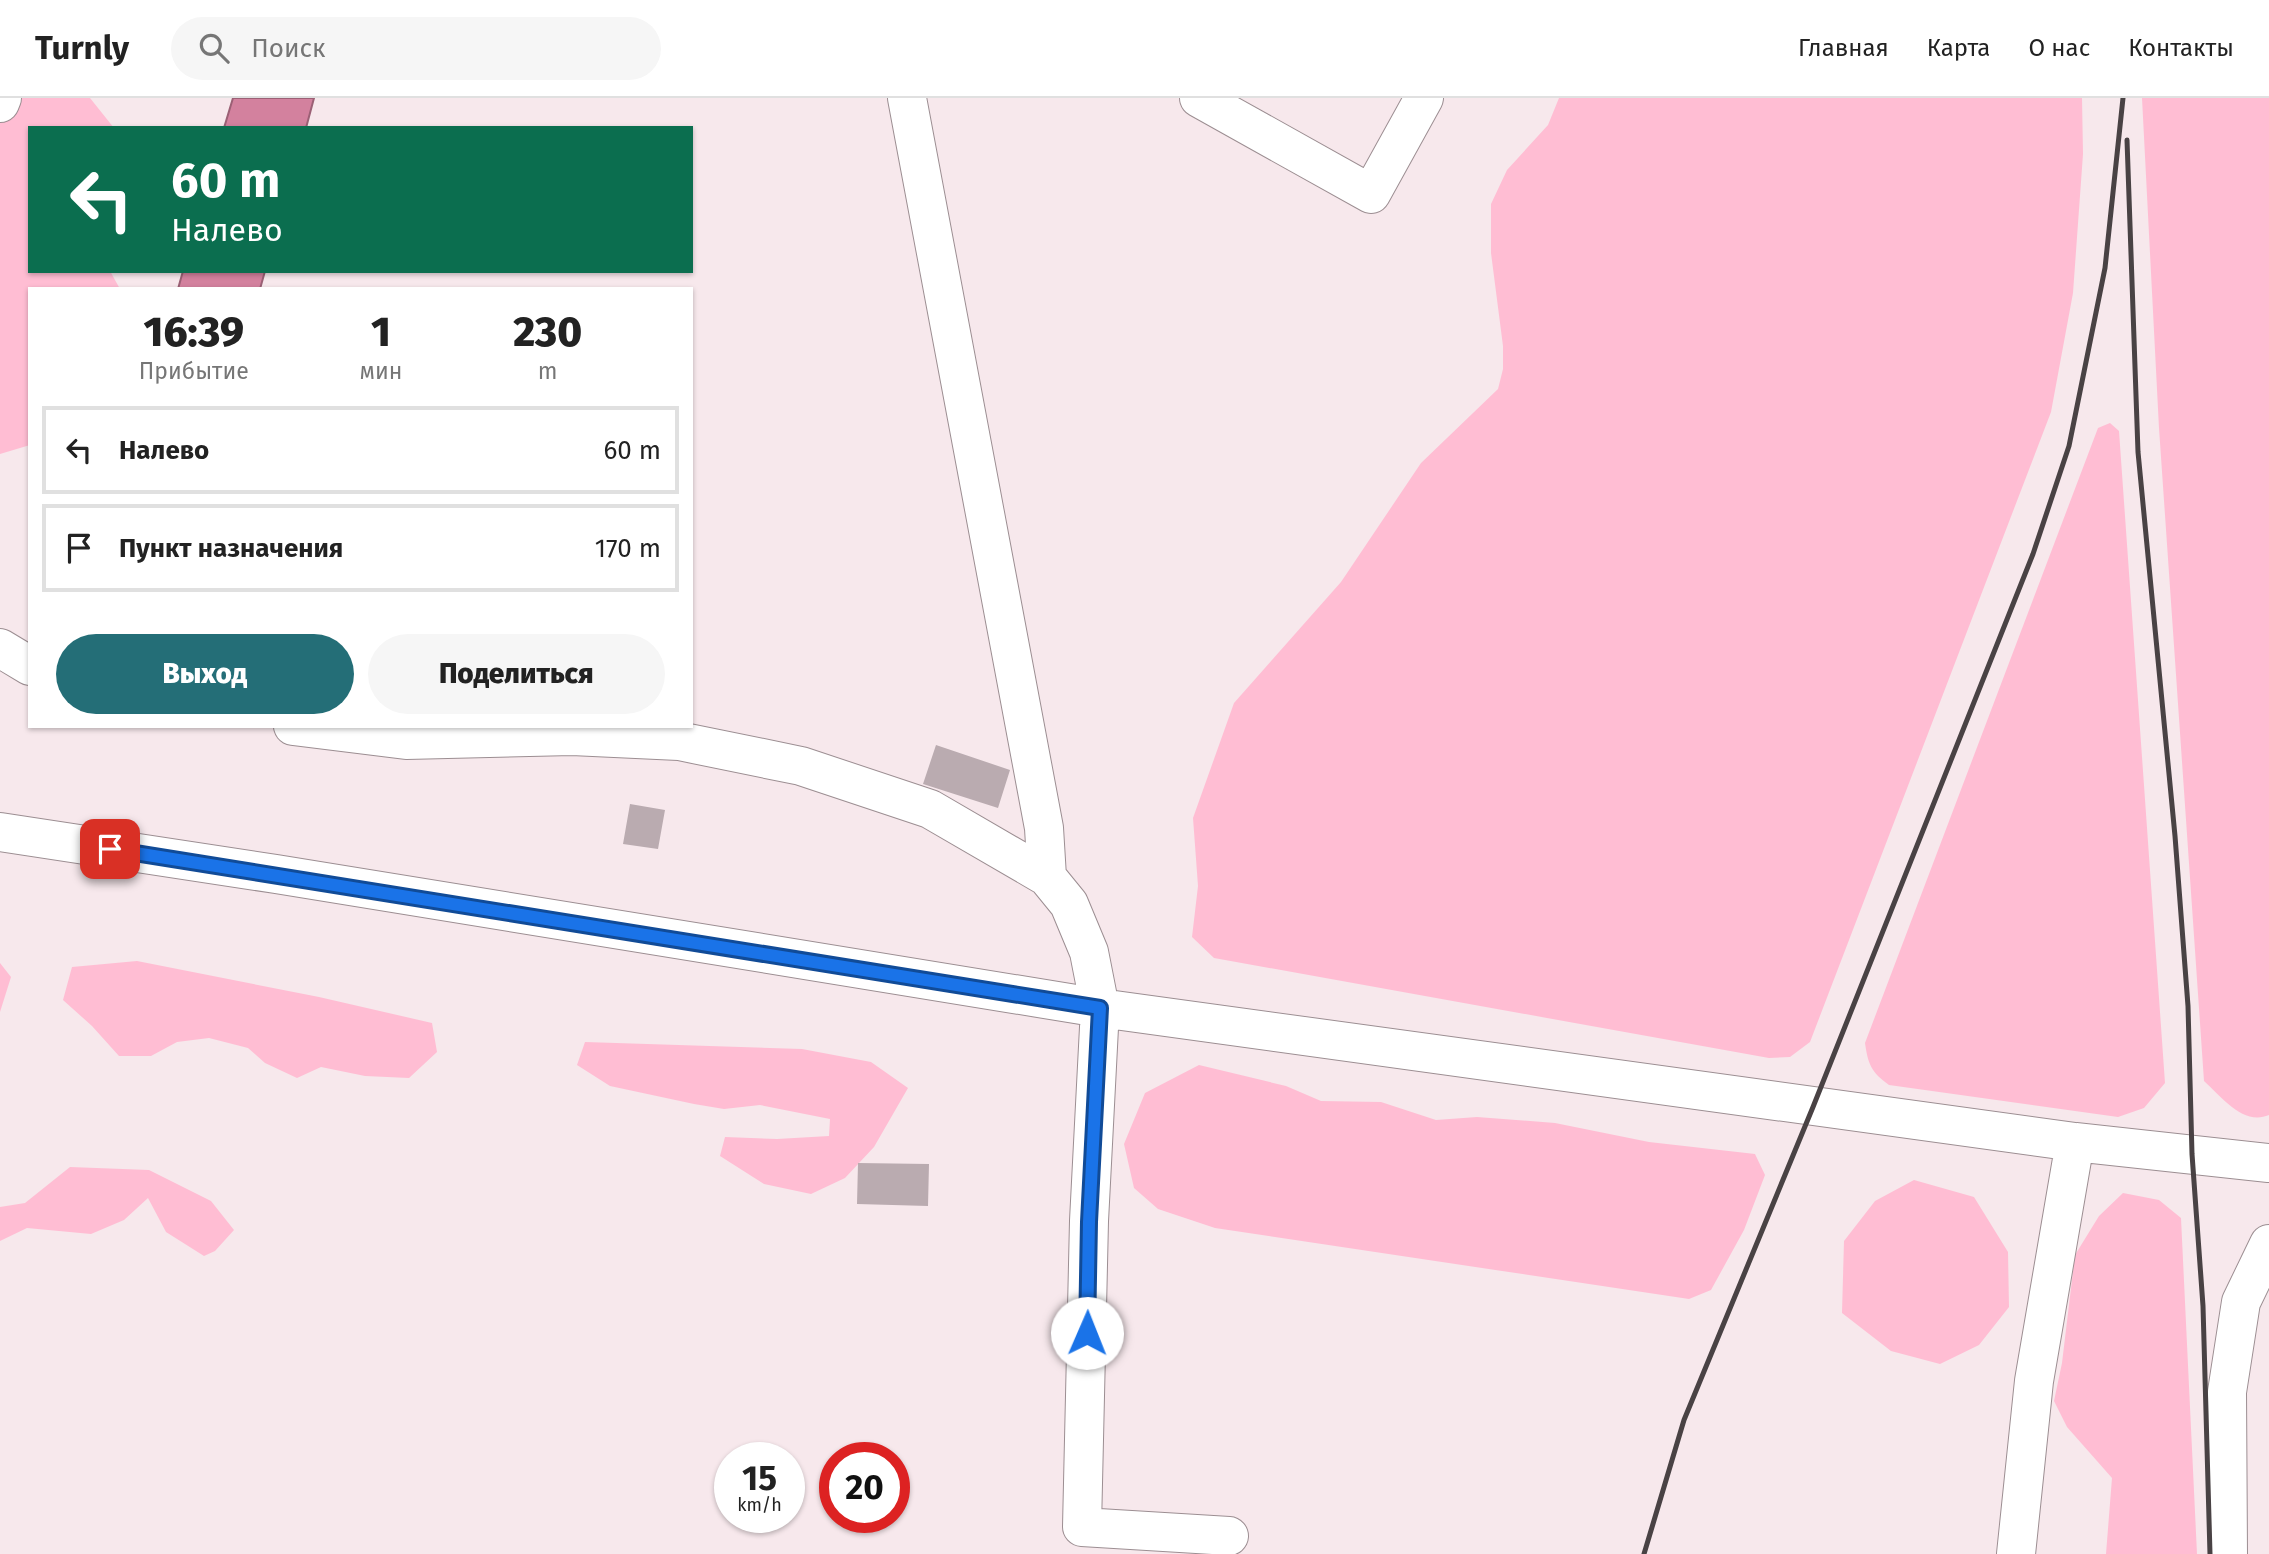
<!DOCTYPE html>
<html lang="ru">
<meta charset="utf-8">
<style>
body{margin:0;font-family:"Fira Sans",sans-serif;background:#f6f6f6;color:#222;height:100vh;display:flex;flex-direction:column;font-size:26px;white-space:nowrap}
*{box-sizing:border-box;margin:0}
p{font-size:23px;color:#767676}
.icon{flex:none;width:38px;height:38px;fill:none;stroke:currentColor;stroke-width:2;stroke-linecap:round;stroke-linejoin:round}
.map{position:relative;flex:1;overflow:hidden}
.sheet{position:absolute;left:28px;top:189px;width:665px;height:441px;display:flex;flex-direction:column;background:#fff;border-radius:0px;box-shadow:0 2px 5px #0004}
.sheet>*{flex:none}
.banner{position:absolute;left:28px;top:28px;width:665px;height:147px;border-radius:0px;box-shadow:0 2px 5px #0004;background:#0b6e4f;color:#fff;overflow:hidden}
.speed{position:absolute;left:714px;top:1344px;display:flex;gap:14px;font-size:35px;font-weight:700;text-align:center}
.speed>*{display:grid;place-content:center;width:91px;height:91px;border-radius:50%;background:#fff;box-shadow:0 2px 5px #0004;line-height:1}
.speed small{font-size:18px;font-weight:400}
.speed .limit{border:10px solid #d22;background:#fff;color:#111}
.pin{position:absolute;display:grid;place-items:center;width:60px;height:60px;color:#fff;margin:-30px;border-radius:14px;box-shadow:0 4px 10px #0006}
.me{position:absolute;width:77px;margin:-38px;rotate:1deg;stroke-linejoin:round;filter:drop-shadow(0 0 5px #0008)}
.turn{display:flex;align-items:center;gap:24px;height:147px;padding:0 28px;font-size:32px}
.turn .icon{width:91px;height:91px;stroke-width:2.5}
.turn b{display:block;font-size:49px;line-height:60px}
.eta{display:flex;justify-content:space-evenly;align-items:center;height:119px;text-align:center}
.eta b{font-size:42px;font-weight:800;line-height:49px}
.primary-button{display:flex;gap:14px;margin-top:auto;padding:14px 28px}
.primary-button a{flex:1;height:80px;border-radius:42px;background:#246e77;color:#fff;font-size:28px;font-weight:800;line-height:80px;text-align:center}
.primary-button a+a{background:#f6f6f6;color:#222}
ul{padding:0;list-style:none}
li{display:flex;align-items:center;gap:21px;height:88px;margin:0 14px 10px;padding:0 14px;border:4px solid #e0e0e0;border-radius:0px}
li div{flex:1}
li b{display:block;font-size:26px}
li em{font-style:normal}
header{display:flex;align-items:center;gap:42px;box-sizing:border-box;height:98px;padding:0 35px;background:#fff;border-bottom:2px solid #e0e0e0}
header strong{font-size:33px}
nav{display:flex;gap:38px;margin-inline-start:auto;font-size:24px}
.search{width:490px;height:63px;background:#f6f6f6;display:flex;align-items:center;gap:18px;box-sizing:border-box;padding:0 24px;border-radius:38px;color:#767676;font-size:26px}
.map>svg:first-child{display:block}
.green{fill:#ffbdd3}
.water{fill:#d3819e;stroke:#9b6075;stroke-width:2}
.building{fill:#baabb0}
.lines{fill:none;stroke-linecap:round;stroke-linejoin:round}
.minor-casing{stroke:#9c8e92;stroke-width:40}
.minor{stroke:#fff;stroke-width:38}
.rail{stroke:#494244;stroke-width:5}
.route-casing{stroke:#114b97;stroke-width:18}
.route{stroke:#1a73e8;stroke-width:12}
</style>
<header>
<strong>Turnly</strong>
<div class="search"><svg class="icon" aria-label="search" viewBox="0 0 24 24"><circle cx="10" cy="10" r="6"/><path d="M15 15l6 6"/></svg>Поиск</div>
<nav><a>Главная</a><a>Карта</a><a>О нас</a><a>Контакты</a></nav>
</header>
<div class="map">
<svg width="2269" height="1456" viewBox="0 0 2269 1456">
<rect width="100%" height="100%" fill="#f7e8ec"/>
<!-- green -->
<path class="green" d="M 0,0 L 90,0 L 114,30 L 30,30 L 30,173 L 110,173 L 120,191 L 30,191 L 30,347 L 0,356 Z
M 1559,0 L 2082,0 L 2083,56 L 2073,195 L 2051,314 L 1810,944 L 1790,959 L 1769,960 L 1214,860 L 1192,839 L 1198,788 L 1193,720 L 1234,605 L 1341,484 L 1421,365 L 1498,291 L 1503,271 L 1503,248 L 1491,155 L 1491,106 L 1507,72 L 1548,27 Z
M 2142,0 L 2269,0 L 2269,1017 C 2243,1028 2222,999 2204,983 L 2159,330 Z
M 2110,325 L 2119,333 L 2165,985 L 2144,1010 L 2118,1019 L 1889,987 C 1871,974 1868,966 1865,945 L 2098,330 Z
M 137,863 L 319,899 L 432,925 L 437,954 L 409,980 L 365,978 L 321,969 L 297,980 L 265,965 L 248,950 L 209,940 L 177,944 L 151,958 L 119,958 L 92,928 L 63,902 L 72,869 Z
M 0,865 L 11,879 L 0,914 Z
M 585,944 L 802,951 L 871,964 L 908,990 L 874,1049 L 845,1080 L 811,1096 L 764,1086 L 720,1058 L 725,1039 L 777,1041 L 829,1038 L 830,1021 L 760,1007 L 724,1011 L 694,1006 L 610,988 L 577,967 Z
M 1199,967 L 1286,988 L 1321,1003 L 1381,1004 L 1436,1022 L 1477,1019 L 1555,1025 L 1649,1044 L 1755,1056 L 1765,1077 L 1744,1132 L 1711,1192 L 1689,1201 L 1215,1130 L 1158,1111 L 1134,1090 L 1124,1046 L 1145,995 Z
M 70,1069 L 149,1072 L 211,1103 L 234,1132 L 215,1153 L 204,1158 L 166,1134 L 148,1100 L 124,1122 L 91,1136 L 27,1130 L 0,1143 L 0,1109 L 25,1105 Z
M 1914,1082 L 1974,1099 L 2008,1154 L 2009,1209 L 1979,1247 L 1940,1266 L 1891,1253 L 1842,1215 L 1844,1143 L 1875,1103 Z
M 2123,1095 L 2159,1102 L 2181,1120 L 2197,1456 L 2106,1456 L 2112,1380 L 2067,1329 L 2054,1303 L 2062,1265 L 2075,1157 L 2099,1118 Z"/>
<!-- water -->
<path class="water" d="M 233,0 L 314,0 L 306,30 L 224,30 Z
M 183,173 L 265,173 L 260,191 L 178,191 Z"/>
<!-- building -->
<path class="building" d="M 936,647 L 1010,672 L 998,710 L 923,686 Z
M 630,706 L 665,712 L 658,751 L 623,746 Z
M 858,1065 L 929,1066 L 928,1108 L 857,1106 Z"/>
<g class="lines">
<!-- minor casing -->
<g class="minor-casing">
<path id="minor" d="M 907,0 L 1044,730 L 1047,779
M 1199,0 L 1371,96 L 1424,0
M 0,5 L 2,0
M 0,550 L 30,568
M 293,628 L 406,642 L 572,638 L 679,643 L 801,668 L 930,711 L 1047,779 L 1069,806 L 1089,854 L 1100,910 L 1089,1123 L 1082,1429 L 1229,1438
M 0,734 L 276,776 L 1100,910 L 2075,1044 L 2269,1065
M 2016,1456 L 2034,1283 L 2075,1044
M 2228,1456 L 2227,1294 L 2241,1204 L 2269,1146"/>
</g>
<!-- minor -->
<use href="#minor" class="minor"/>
<!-- rail -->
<path class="rail" d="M 2127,42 L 2138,354 L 2175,738 L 2188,908 L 2192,1056 L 2203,1208 L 2210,1456
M 1644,1456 L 1684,1322 L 1813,1009 L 2033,456 L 2069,348 L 2105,170 L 2123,0"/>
</g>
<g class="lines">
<!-- route casing -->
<g class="route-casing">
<path id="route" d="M 110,751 L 1100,910 L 1089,1124 L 1087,1235"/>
</g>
<!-- route -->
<use href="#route" class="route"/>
</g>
</svg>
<div class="speed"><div>15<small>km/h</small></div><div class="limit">20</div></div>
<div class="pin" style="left:110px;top:751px;background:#d93025"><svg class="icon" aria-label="arrive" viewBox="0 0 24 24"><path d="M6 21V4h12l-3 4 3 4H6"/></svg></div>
<svg class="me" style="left:1087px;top:1235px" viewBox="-20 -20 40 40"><circle r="19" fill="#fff"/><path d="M0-13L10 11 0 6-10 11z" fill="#1a73e8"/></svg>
<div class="banner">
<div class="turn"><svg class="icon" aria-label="left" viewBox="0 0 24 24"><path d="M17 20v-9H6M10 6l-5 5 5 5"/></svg><div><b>60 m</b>Налево</div></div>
</div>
<section class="sheet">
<div class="eta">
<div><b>16:39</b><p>Прибытие</p></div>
<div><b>1</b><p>мин</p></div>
<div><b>230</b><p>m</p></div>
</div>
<ul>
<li><svg class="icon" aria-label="left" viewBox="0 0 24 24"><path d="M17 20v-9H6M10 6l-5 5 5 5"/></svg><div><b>Налево</b></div><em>60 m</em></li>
<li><svg class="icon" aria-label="arrive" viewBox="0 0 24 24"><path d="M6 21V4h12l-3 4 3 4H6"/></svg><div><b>Пункт назначения</b></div><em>170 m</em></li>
</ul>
<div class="primary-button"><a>Выход</a><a>Поделиться</a></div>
</section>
</div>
